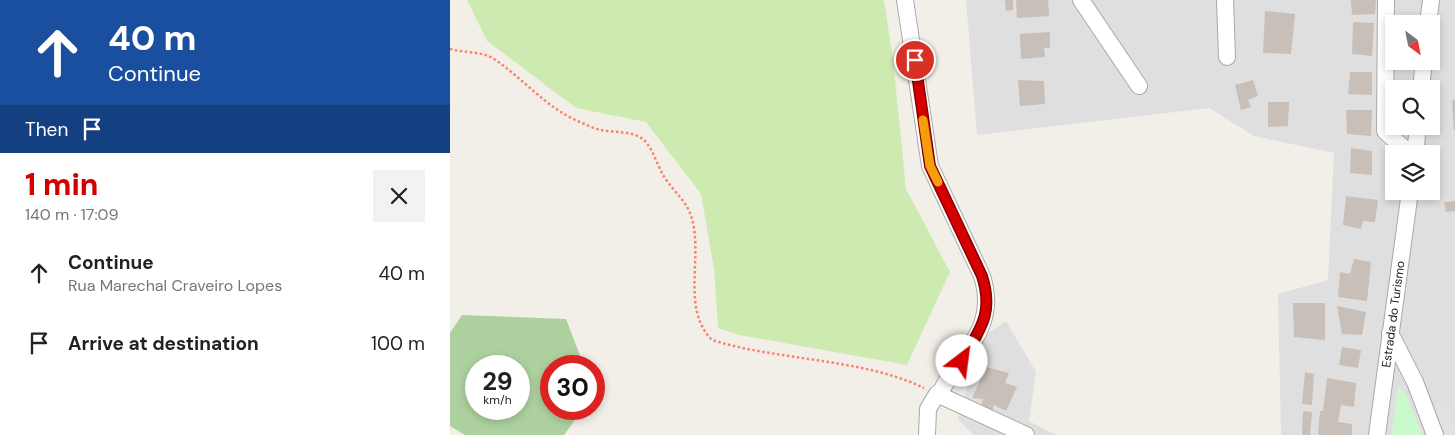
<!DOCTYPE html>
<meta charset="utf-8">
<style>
body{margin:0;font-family:"DM Sans",sans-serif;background:#f2f2f2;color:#222;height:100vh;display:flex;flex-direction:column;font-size:19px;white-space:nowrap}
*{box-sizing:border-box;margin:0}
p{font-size:16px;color:#767676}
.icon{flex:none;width:28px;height:28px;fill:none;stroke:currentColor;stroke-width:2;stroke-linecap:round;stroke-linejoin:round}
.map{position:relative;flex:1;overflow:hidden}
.side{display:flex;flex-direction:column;background:#fff;width:450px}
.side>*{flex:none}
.hud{background:#1a4fa0;color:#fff;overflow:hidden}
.needle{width:32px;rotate:148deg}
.tools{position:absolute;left:935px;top:15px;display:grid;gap:10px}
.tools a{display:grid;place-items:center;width:55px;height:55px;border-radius:0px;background:#fff;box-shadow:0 2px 8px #0003;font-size:25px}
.speed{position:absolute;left:15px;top:355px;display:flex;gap:10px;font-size:25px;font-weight:700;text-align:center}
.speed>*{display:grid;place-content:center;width:65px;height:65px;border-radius:50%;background:#fff;box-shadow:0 2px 8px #0003;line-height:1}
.speed small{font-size:12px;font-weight:400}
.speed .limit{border:8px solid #d22;background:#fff;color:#111}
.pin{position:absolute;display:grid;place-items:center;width:42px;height:42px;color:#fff;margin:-21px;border:2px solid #fff;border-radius:50%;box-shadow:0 1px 5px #0007}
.me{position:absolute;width:55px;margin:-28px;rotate:30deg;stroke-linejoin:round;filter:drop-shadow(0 0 4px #0008)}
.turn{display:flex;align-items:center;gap:18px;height:105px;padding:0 25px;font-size:22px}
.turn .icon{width:65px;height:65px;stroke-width:2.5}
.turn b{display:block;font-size:35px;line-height:42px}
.then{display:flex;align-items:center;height:48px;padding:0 25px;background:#0003;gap:10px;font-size:19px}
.round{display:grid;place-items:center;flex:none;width:52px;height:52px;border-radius:0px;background:#f2f2f2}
.head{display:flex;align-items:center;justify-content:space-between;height:85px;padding:0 25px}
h1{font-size:30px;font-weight:800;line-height:38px;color:#d40000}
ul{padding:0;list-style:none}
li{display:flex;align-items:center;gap:15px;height:70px;padding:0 25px}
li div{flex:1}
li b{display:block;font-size:19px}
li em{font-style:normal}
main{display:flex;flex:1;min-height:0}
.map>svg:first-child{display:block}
.residential{fill:#e0dfdf;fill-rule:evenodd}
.grass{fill:#cdebb0}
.forest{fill:#add19e;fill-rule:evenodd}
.park{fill:#c8facc}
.parking{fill:#e2e2e2}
.building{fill:#c7bfb8}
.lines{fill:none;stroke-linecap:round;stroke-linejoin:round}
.minor-casing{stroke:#a9a9a9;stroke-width:18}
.path{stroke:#fa8072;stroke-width:2.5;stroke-dasharray:2.5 2.5;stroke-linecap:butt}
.minor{stroke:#fff;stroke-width:16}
.route-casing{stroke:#8a0000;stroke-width:12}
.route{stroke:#d40000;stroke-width:9}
.slow{stroke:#f59e0b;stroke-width:9}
.labels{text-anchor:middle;stroke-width:4.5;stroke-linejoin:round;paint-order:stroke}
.street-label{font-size:12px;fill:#222;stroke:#fff}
</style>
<main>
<section class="side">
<div class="hud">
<div class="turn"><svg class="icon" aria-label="ahead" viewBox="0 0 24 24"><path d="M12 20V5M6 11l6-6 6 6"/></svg><div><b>40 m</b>Continue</div></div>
<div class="then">Then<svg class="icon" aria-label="arrive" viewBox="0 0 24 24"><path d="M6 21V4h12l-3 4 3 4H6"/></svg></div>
</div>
<div class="head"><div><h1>1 min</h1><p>140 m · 17:09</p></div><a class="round"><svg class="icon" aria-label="close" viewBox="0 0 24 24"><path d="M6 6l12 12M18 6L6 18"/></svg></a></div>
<ul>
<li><svg class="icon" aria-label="ahead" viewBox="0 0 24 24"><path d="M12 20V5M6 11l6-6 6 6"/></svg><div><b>Continue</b><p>Rua Marechal Craveiro Lopes</p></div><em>40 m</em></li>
<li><svg class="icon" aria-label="arrive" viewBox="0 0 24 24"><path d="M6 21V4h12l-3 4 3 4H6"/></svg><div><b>Arrive at destination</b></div><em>100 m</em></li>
</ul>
</section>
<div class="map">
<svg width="1005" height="435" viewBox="0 0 1005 435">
<rect width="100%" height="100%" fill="#f2efe9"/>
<!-- residential -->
<path class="residential" d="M 516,0 L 1005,0 L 1005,435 L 972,435 L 956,395 L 948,387 L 942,435 L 831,435 L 828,294 L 878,280 L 884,153 L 804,136 L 759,108 L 527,135 ZM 944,24 L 981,24 L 981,61 L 944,61 ZM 944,89 L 981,89 L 981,126 L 944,126 ZM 944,154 L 981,154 L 981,191 L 944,191 Z
M 556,321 L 586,372 L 579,421 L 606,435 L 523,435 L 508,419 L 531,338 Z"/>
<!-- grass -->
<path class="grass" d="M 17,0 L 434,0 L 443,59 L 456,189 L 500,272 L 457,365 L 289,335 L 268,328 L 264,269 L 251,194 L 196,122 L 126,108 L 37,41 Z"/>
<!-- forest -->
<path class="forest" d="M 12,315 L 116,319 L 134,366 L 101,366 L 101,409 L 133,409 L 114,435 L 15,435 L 0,426 L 0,333 ZM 26,366 L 69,366 L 69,409 L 26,409 Z"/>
<!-- park -->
<path class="park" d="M 948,386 L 956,395 L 972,435 L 942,435 Z"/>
<!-- parking -->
<path class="parking" d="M 994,401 L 1005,427 L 1005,435 L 996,435 L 984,405 Z"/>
<!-- building -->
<path class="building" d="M 555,0 L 563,0 L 563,10 L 556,11 Z
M 566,0 L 598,0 L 599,16 L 567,18 Z
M 901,0 L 926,0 L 925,14 L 902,15 Z
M 815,11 L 845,14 L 841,54 L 813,53 Z
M 903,22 L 924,23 L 922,56 L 902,54 Z
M 600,32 L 600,48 L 594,48 L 595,57 L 571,59 L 570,34 Z
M 900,72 L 922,72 L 922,95 L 898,94 Z
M 568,80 L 594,81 L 595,104 L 570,106 Z
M 803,80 L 808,96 L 798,100 L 801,107 L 791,110 L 785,85 Z
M 1005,100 L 1005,130 L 1004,130 L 1002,101 Z
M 818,102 L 839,102 L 838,126 L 818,127 Z
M 896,110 L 922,110 L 921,136 L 897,134 Z
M 901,148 L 922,151 L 922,175 L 900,173 Z
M 896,196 L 928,200 L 925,222 L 913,221 L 911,229 L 893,225 Z
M 1005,201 L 1005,211 L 996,212 L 994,202 Z
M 904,259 L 921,262 L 917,301 L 888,297 L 890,272 L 900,274 Z
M 843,303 L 875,303 L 875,340 L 844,337 Z
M 887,306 L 916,312 L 912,335 L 892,334 Z
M 892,347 L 911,350 L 908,368 L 889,365 Z
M 536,367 L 559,373 L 555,383 L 567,387 L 556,411 L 544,405 L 542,411 L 531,407 L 533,399 L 522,398 Z
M 855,372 L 864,374 L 862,405 L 852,404 Z
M 877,378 L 906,383 L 904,407 L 891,405 L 888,422 L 902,424 L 902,435 L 868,435 L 870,411 L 873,411 Z
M 853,411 L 862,412 L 860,435 L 852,435 Z"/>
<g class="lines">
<!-- minor casing -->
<g class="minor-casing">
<g id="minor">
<path d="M 455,0 L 480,166 L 532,276 C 549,329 510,352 489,395"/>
<path d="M 631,0 L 689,86"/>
<path d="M 775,0 L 777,57"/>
<path d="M 936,0 L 935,131 L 960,154"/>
<path d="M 978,24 L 981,0"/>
<path d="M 971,89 L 974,61"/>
<path d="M 965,154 L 968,126"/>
<path d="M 940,333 L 965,382 L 985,435"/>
<path d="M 477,435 L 478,409 L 487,394 L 576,435"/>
<path id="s1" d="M 927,435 L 960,191"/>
</g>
</g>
<!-- path -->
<path class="path" d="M 0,49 C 14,53 32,51 44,59 C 74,79 96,108 130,122 C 137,125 144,129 151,130 C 165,133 184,130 195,141 C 203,150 207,164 213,175 C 222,190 238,202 242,219 C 253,257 231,309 262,340 C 329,361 412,358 474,388"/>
<!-- minor -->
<use href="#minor" class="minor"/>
</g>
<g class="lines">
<!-- route casing -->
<g class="route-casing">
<path id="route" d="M 465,60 L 480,166 L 532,276 C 544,314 530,329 512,361"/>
</g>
<!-- route -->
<use href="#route" class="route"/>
<!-- slow -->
<path class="slow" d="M 473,120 L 480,166 L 488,182"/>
</g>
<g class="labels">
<!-- street labels -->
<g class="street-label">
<text dy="4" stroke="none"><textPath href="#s1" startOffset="122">Estrada do Turismo</textPath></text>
</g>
</g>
</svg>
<div class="tools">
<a><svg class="needle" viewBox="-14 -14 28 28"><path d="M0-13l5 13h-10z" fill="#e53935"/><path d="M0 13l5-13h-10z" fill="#767676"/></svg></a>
<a><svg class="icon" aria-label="search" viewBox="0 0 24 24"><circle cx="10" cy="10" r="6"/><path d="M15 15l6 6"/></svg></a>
<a><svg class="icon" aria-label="layers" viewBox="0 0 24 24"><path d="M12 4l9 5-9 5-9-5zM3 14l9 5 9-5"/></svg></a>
</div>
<div class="speed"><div>29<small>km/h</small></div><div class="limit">30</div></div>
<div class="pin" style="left:465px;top:60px;background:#d93025"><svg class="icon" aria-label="arrive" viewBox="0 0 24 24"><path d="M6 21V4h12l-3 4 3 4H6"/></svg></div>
<svg class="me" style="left:512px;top:361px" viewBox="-20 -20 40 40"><circle r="19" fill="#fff"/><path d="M0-13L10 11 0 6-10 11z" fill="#d40000"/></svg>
</div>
</main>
